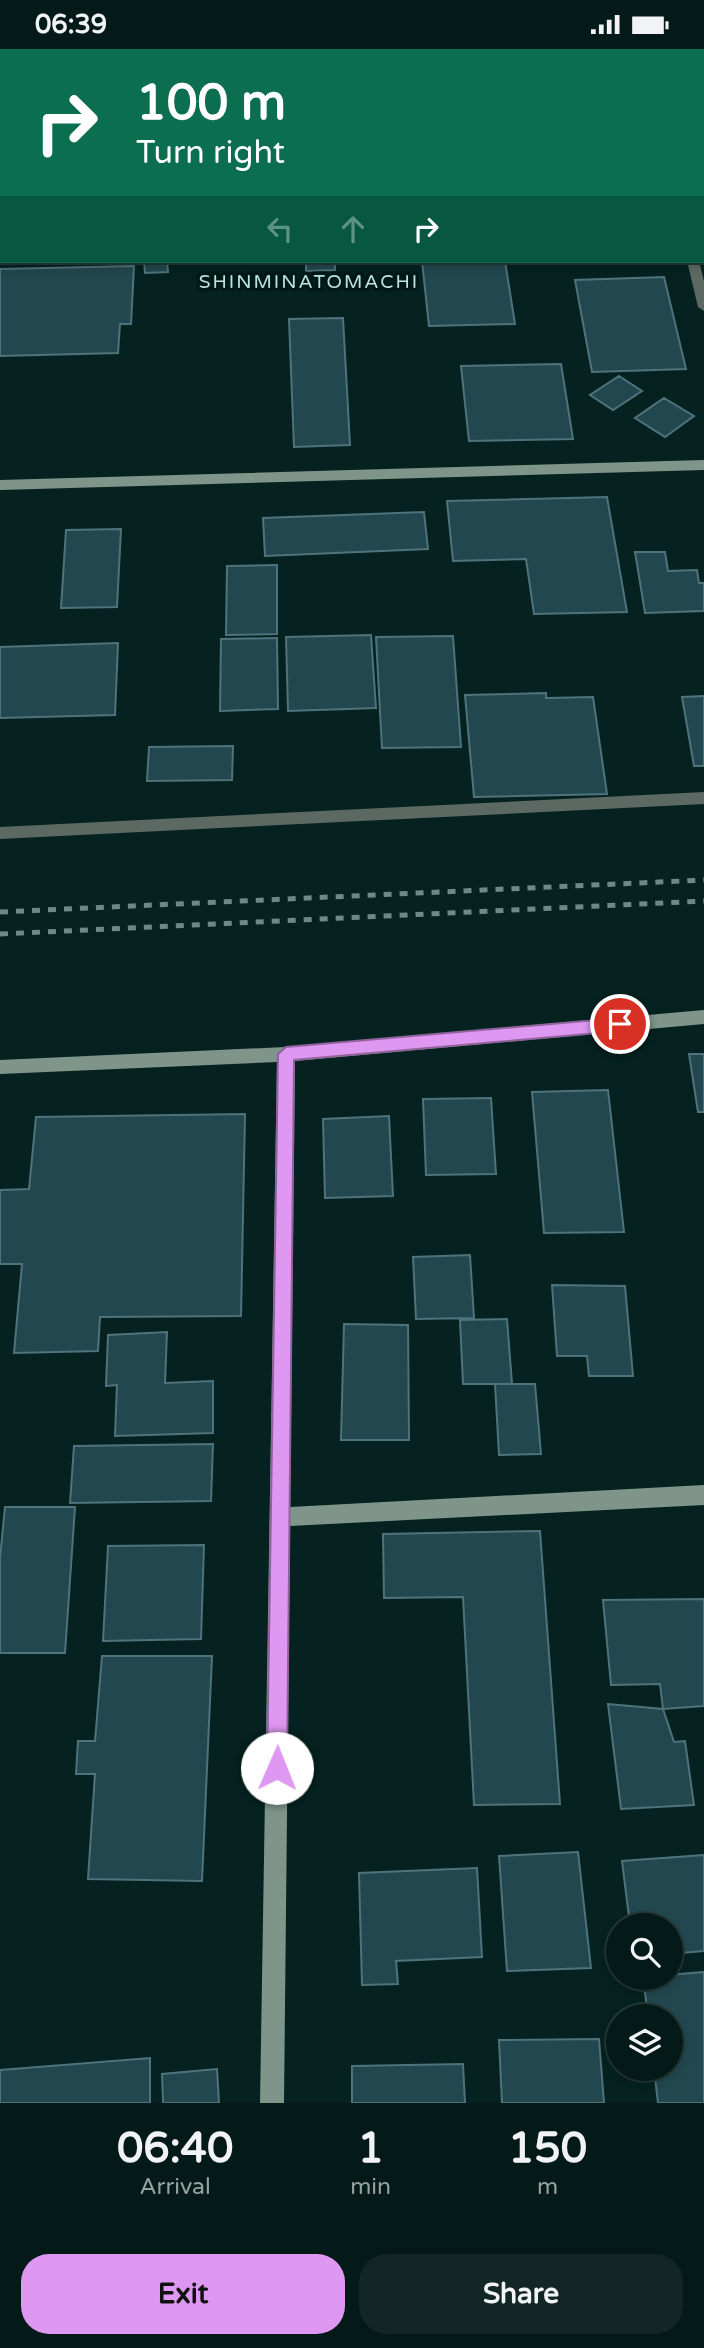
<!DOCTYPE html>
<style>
body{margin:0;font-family:"Varela Round",sans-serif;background:#122725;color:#f1f3f6;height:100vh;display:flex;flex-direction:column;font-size:26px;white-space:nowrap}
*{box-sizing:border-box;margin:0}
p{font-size:23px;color:#97a1a2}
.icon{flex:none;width:38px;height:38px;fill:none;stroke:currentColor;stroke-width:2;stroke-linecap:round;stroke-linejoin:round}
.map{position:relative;height:2054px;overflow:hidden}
.sheet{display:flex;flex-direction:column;background:#041a18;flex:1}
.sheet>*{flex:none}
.hud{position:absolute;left:0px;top:0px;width:705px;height:214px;box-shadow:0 4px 10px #0003,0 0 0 2px #253837;background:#0b6e4f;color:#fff;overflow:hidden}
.buttons{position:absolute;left:606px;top:1864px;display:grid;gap:14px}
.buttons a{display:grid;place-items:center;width:77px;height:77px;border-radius:50%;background:#041a18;box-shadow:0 4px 10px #0003,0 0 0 2px #253837;font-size:35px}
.pin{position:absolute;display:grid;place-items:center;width:60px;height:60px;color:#fff;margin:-30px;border:4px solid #fff;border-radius:50%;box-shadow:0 2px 7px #0007}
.me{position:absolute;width:77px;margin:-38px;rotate:1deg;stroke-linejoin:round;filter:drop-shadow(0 0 5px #0008)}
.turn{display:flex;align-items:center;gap:24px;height:147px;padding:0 21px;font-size:32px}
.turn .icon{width:91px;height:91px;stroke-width:2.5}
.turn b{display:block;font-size:49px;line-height:60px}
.lanes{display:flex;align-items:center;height:66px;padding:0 21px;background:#0003;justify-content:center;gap:35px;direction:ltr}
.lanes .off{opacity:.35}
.eta{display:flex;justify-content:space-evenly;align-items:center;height:119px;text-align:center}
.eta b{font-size:42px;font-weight:700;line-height:49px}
.primary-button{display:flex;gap:14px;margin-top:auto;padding:14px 21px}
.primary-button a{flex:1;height:80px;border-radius:28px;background:#df98f2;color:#111;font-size:28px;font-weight:700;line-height:80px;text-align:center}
.primary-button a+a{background:#122725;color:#f1f3f6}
.status{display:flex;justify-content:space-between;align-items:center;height:49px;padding:0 35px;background:#041a18;direction:ltr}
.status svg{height:19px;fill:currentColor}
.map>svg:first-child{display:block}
.building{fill:#23474f;stroke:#4f737c;stroke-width:2}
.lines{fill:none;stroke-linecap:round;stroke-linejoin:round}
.lane{fill:#5c6962;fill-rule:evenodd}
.street{fill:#5c6962;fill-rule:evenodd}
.secondary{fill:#7f958a;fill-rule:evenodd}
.highway{fill:#b4d6c5;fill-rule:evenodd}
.rail{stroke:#6f8886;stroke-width:5;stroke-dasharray:8 8;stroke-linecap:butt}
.route{fill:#df98f2;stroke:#91639d;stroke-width:2}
.labels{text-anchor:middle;stroke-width:7;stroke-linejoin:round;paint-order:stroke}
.far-quarter-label{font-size:19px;letter-spacing:2px;fill:#bae4e0;stroke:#001917}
</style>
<div class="status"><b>06:39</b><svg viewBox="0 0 49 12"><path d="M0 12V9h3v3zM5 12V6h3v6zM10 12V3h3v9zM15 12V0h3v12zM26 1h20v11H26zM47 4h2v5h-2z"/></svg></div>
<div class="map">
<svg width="704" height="2054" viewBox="0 0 704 2054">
<rect width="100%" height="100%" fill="#052220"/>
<!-- building -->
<path class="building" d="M 144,212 L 167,212 L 168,223 L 145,224 Z
M 306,212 L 335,212 L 335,221 L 306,222 Z
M 422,212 L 505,212 L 515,275 L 429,277 Z
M 134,217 L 131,275 L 120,275 L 118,304 L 0,307 L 0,220 Z
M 664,228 L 686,320 L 592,323 L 575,231 Z
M 343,269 L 350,396 L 294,398 L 289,270 Z
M 561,315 L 573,390 L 469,392 L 461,317 Z
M 619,327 L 642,342 L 613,361 L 590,346 Z
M 664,349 L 694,367 L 665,388 L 635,369 Z
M 607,448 L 627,563 L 534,565 L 526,510 L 453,512 L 447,452 Z
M 424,463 L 428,500 L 265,507 L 263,469 Z
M 121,480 L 117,558 L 61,559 L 66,481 Z
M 635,503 L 665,503 L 668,522 L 697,521 L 699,534 L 704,534 L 704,562 L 645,564 Z
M 277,516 L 277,585 L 226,586 L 227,517 Z
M 371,586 L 376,659 L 288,662 L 286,588 Z
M 453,587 L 461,698 L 382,699 L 376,588 Z
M 277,589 L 278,660 L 220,662 L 221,590 Z
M 118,594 L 115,666 L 0,669 L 0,598 Z
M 546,644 L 546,649 L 593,648 L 607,745 L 474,748 L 465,646 Z
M 704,647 L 704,717 L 694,717 L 682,648 Z
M 233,697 L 232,731 L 147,732 L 149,698 Z
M 689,1005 L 704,1005 L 704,1063 L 698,1063 Z
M 608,1041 L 624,1183 L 544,1184 L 532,1043 Z
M 491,1049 L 496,1125 L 426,1126 L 423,1050 Z
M 245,1065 L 241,1267 L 100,1268 L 98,1302 L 14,1304 L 22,1215 L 0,1215 L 0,1141 L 29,1140 L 36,1068 Z
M 389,1067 L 393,1147 L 325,1149 L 323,1070 Z
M 470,1206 L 474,1269 L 416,1270 L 413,1208 Z
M 552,1236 L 625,1237 L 633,1327 L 589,1327 L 587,1307 L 557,1307 Z
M 507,1270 L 512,1335 L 463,1335 L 460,1271 Z
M 344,1275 L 408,1276 L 409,1391 L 341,1391 Z
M 167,1283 L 165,1334 L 213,1332 L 213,1384 L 115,1387 L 117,1336 L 106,1337 L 108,1286 Z
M 495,1335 L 535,1335 L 541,1405 L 499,1406 Z
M 213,1395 L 211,1452 L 70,1454 L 74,1397 Z
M 5,1458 L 75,1458 L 65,1604 L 0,1604 L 0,1509 Z
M 540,1482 L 560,1755 L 474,1756 L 463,1548 L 384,1549 L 383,1485 Z
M 204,1496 L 201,1590 L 103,1592 L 108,1497 Z
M 704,1550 L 704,1657 L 663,1660 L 660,1635 L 611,1636 L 603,1551 Z
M 102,1607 L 212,1607 L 202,1832 L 88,1830 L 95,1725 L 76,1725 L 78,1692 L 95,1692 Z
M 608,1655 L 663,1660 L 674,1693 L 685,1692 L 694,1756 L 621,1760 Z
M 578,1803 L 591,1919 L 507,1922 L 499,1807 Z
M 704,1806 L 704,1902 L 670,1905 L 670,1876 L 630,1876 L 622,1812 Z
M 477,1819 L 482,1908 L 396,1912 L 398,1935 L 362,1936 L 359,1824 Z
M 704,1923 L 704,2054 L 658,2054 L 654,2020 L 670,2020 L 670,1967 L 648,1967 L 643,1928 Z
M 599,1990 L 604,2054 L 502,2054 L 499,1991 Z
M 150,2009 L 150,2054 L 0,2054 L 0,2021 Z
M 463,2015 L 465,2054 L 352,2054 L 352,2017 Z
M 217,2020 L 219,2054 L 163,2054 L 162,2025 Z"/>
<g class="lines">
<!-- lane -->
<path class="lane" d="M 105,0 L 142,0 L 143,2 L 107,2 Z"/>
<!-- street -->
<path class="street" d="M 687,212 L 699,212 L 704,232 L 704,262 L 698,258 Z
M 704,743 L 704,755 L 0,790 L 0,778 Z"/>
<!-- secondary -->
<path class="secondary" d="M 704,411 L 704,421 L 0,441 L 0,431 Z
M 704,961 L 704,975 L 295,1012 L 290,1458 L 704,1436 L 704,1456 L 290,1477 L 284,2054 L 260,2054 L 277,1013 L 0,1025 L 0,1011 L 286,998 Z"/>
<!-- highway -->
<path class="highway" d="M 0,104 L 2,104 L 2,112 L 0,112 Z
M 0,135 L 2,135 L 2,143 L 0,143 Z"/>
<!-- rail -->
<path class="rail" d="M 0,863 L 704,831
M 0,885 L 704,852"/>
</g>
<!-- route -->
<path class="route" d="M 620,969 L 628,975 L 620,982 L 294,1011 L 287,1719 L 284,1726 L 277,1729 L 270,1726 L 267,1719 L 278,1005 L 286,998 Z"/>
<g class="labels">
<!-- far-quarter labels -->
<g class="far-quarter-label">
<text x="309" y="239">SHINMINATOMACHI</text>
</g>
</g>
</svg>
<div class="buttons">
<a><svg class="icon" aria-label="search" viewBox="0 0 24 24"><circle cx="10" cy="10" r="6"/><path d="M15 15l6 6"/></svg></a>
<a><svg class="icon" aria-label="layers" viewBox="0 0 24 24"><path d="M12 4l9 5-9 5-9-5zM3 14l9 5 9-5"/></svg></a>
</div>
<div class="pin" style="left:620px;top:975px;background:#d93025"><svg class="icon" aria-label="arrive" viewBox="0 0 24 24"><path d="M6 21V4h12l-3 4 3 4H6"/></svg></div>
<svg class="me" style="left:277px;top:1719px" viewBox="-20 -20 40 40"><circle r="19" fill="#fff"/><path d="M0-13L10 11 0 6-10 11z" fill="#df98f2"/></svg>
<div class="hud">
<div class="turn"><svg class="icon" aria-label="right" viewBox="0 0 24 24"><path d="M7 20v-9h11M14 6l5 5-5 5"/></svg><div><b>100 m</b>Turn right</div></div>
<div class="lanes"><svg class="icon off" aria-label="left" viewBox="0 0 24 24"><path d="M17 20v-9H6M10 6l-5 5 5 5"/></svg><svg class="icon off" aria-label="ahead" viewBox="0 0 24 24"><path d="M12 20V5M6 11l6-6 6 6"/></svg><svg class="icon" aria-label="right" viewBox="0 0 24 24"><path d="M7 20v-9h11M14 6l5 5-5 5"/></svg></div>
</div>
</div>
<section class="sheet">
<div class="eta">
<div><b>06:40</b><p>Arrival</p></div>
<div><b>1</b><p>min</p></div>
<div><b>150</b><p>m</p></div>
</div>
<div class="primary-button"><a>Exit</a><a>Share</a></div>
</section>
